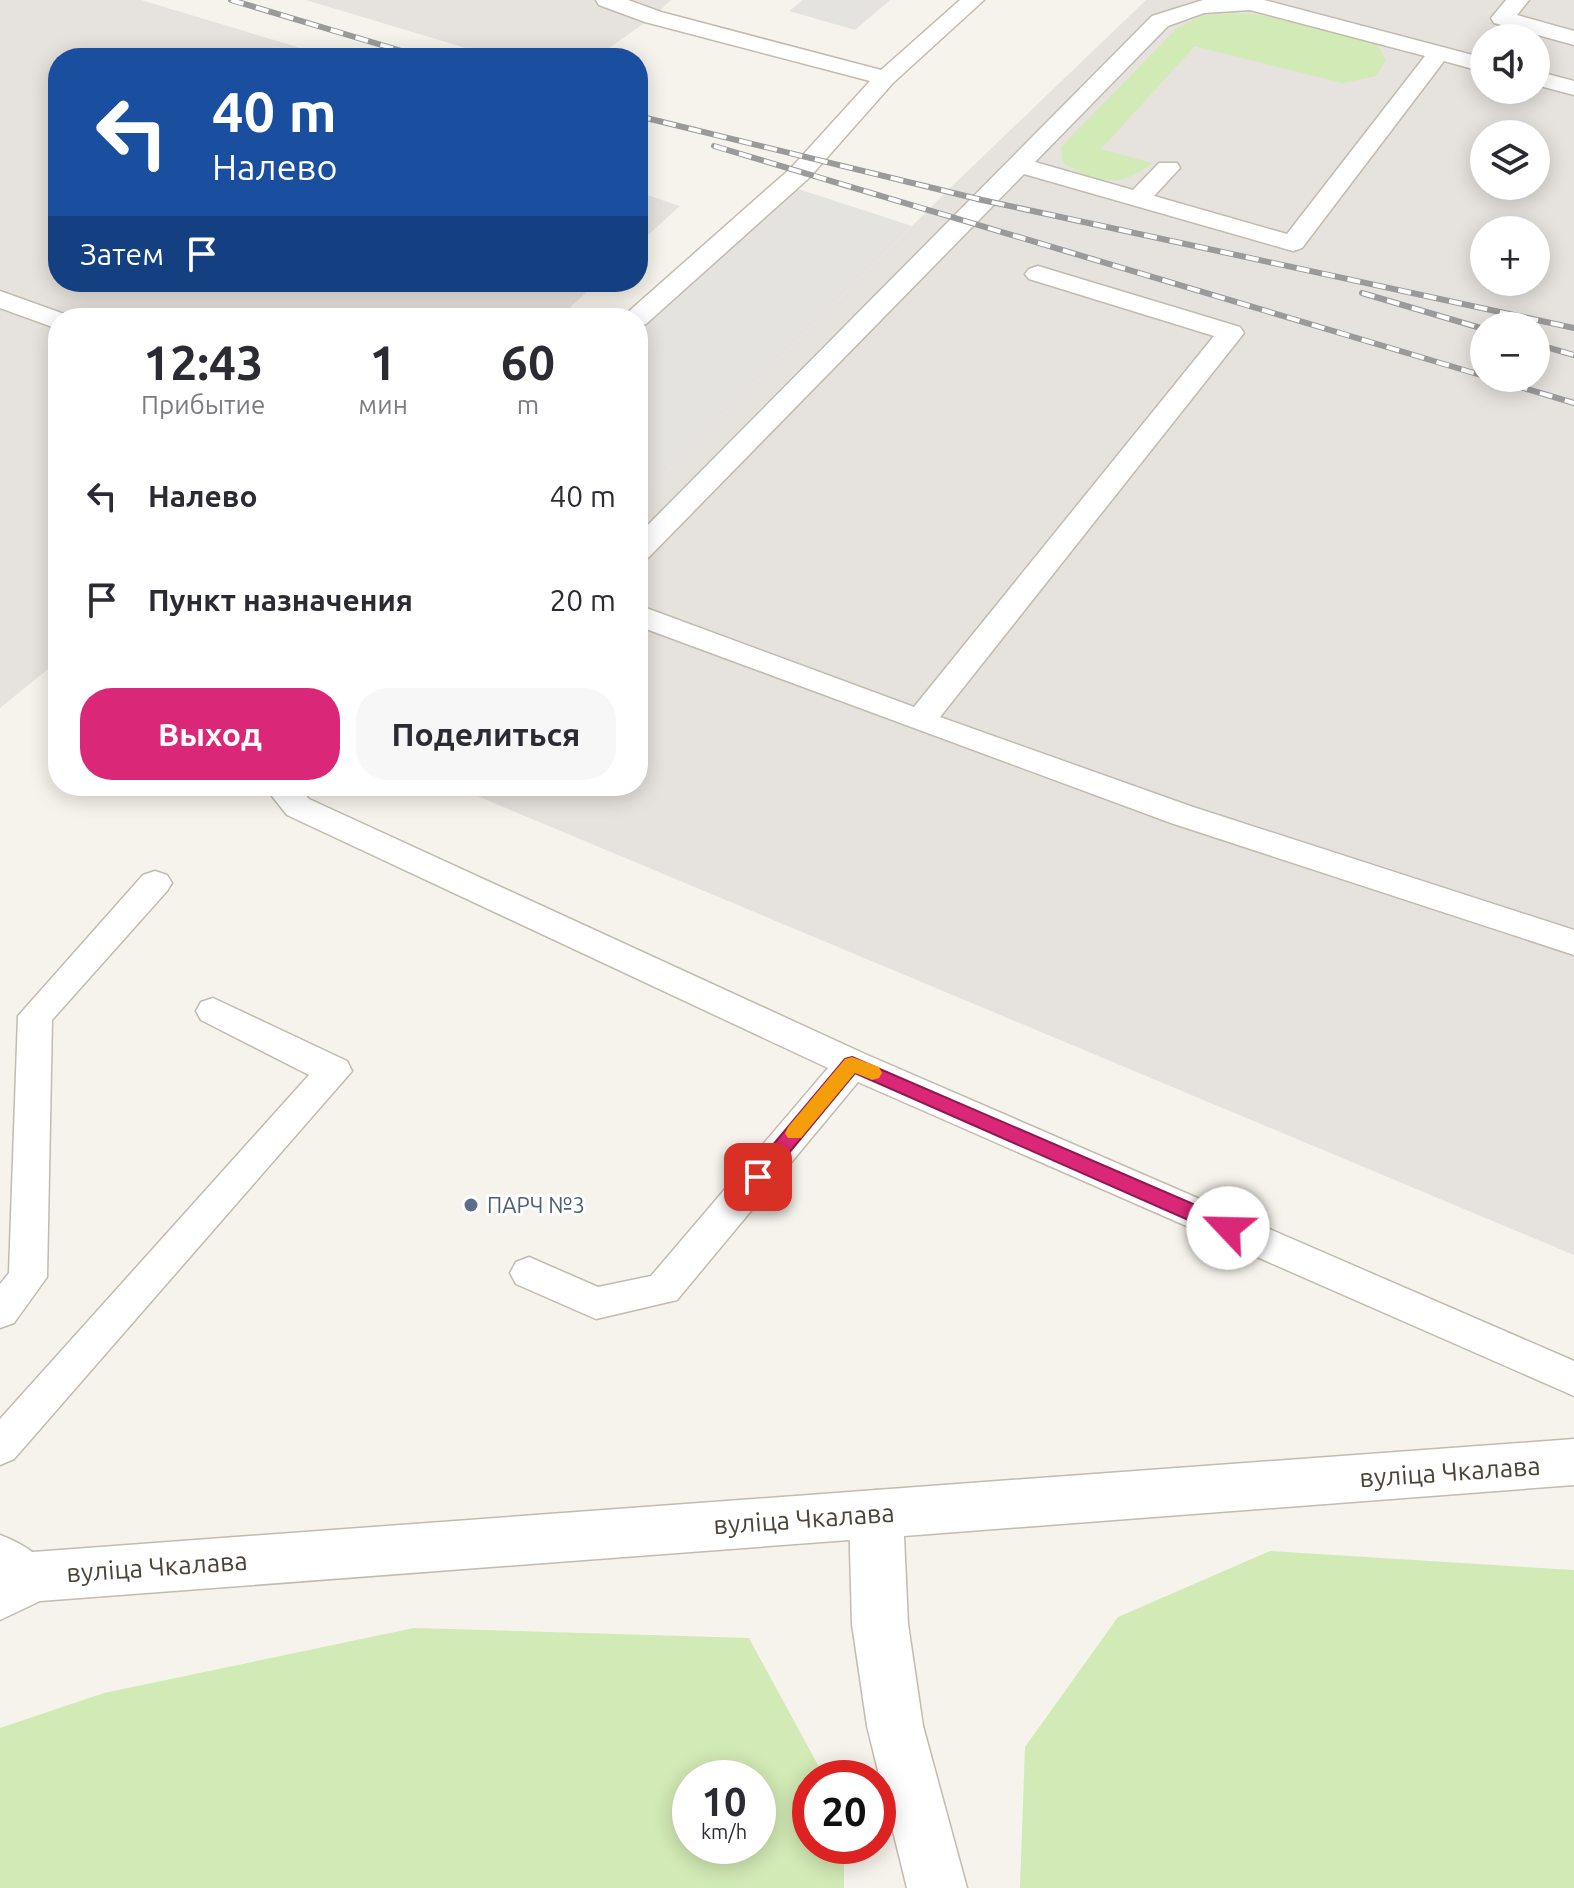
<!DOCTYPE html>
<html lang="ru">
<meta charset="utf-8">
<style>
body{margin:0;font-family:Ubuntu,sans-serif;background:#f7f7f7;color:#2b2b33;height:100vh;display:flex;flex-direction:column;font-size:30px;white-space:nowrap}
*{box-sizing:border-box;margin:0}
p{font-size:26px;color:#7c7c81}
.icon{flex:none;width:44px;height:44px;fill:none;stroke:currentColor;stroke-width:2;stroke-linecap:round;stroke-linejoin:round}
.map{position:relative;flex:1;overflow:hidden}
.panel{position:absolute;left:48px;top:308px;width:600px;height:488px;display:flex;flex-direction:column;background:#fff;border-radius:32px;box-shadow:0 4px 20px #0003}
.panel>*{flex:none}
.guide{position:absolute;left:48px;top:48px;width:600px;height:244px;border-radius:32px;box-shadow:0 4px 20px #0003;background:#1a4fa0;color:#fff;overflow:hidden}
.tools{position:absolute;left:1470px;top:24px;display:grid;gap:16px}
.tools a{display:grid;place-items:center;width:80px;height:80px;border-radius:50%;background:#fff;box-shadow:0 4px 20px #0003;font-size:40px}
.speed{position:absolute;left:672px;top:1760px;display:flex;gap:16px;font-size:40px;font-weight:700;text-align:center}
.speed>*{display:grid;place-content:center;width:104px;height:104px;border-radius:50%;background:#fff;box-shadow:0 4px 20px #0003;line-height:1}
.speed small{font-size:20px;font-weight:400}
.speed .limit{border:12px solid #d22;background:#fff;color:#111}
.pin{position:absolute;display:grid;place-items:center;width:68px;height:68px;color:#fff;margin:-34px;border-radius:16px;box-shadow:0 4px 12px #0006}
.me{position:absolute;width:88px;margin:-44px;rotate:294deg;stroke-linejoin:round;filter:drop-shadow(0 0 6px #0008)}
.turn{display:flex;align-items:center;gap:28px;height:168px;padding:0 32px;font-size:36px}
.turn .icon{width:104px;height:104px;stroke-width:2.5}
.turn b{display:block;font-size:56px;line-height:68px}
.then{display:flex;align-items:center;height:76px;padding:0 32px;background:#0003;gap:16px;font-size:30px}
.eta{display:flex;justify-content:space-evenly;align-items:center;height:136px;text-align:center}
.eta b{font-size:48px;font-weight:700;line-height:56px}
.primary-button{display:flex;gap:16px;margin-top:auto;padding:16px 32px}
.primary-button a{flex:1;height:92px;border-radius:32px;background:#db2777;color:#fff;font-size:32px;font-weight:700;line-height:92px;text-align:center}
.primary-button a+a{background:#f7f7f7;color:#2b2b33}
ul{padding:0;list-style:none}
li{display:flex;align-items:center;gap:24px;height:104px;padding:0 32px}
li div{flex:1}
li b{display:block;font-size:30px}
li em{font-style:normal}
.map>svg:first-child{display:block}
.industrial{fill:#e6e2dd;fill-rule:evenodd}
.green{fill:#d2eab5;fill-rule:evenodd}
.parking{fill:#e5e3e0}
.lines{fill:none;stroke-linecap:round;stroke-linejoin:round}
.service-casing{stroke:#c2bbae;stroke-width:3}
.minor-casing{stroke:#c2bbae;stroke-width:3}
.tertiary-casing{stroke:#c2bbae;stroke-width:3}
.service{fill:#fff;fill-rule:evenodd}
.minor{fill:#fff;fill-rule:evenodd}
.tertiary{fill:#fff;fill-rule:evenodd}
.rail-casing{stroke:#9a9a9a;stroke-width:6}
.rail{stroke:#fff;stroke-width:4;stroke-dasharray:13;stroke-linecap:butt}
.route{fill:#db2777;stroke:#8e194d;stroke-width:2}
.slow{fill:#f59e0b}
.service-dot{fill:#5c6f8a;stroke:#fff;stroke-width:3}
.labels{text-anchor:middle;stroke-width:6;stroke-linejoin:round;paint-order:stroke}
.service-label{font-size:22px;fill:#4e5e75;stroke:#fff;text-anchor:start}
.near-street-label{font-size:26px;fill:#4b4439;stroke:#fff}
</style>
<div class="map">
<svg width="1574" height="1888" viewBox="0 0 1574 1888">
<rect width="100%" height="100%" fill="#f6f3ec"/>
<!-- industrial -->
<path class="industrial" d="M 0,0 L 141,0 L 334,58 L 58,58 L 58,282 L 597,282 L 559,318 L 58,318 L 58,661 L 0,708 Z
M 306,0 L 671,0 L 653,17 L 595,58 L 499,58 Z
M 1146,0 L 1574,0 L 1574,1255 L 453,786 L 638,786 L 638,501 L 947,191 ZM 1484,38 L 1536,38 L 1536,90 L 1484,90 ZM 1484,134 L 1536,134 L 1536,186 L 1484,186 ZM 1484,230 L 1536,230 L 1536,282 L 1484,282 ZM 1484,326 L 1536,326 L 1536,378 L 1484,378 Z
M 638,192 L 680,206 L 638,244 Z"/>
<!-- green -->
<path class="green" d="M 1237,13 L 1269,16 L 1377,44 L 1386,60 L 1376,76 L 1343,83 L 1195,46 L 1101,149 L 1152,163 C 1120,189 1097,183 1063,163 L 1061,147 L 1177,28 L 1204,15 Z
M 1270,1551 L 1574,1570 L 1574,1888 L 1020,1888 L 1025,1747 L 1118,1617 Z
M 414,1628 L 749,1638 L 825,1778 L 810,1778 L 810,1846 L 844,1846 L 844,1888 L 0,1888 L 0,1728 L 104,1693 ZM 690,1778 L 758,1778 L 758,1846 L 690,1846 Z"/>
<!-- parking -->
<path class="parking" d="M 803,0 L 890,0 L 855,30 L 789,11 Z
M 786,185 L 912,226 L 638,501 L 637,318 Z"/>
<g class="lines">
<!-- service casing -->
<g class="service-casing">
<path id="service" d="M 596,0 L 628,0 L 661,12 L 881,70 L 960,0 L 984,0 L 893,83 L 809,178 L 646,324 L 638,326 L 638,318 L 624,318 L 628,312 L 791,168 L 870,81 L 645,22 L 599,5 Z
M 1203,0 L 1264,0 L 1484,58 L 1484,72 L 1444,61 L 1302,248 L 1293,251 L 1024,174 L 648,558 L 638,561 L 638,535 L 1152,16 ZM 1250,10 L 1425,56 L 1287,234 L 1154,196 L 1180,168 L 1177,163 L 1159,163 L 1133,190 L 1035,162 L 1168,26 L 1204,13 Z
M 1506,0 L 1529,0 L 1517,15 L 1574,31 L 1574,45 L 1494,23 L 1491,18 Z
M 1536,71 L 1574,81 L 1574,95 L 1536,85 Z
M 1038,266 L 1240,327 L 1244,333 L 940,717 L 1193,807 L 1574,930 L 1574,955 L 1171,823 L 638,626 L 638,605 L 914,707 L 1214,336 L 1029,279 L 1025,274 L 1029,269 Z
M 0,291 L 67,315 L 69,318 L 58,318 L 58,329 L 0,308 Z
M 264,786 L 298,786 L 309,799 L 865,1054 L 1574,1361 L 1574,1396 L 858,1082 L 677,1300 L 596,1319 L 516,1284 L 510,1273 L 516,1262 L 529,1257 L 598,1287 L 651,1276 L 828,1068 L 287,815 Z
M 155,871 L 167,875 L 172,883 L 167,891 L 52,1020 L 47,1277 L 14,1323 L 0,1328 L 0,1284 L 9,1273 L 18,1016 L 143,875 Z
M 213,998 L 347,1061 L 352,1071 L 14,1459 L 0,1465 L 0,1419 L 309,1075 L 201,1020 L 196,1011 L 201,1002 Z
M 0,1535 C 21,1543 44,1556 54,1577 L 48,1590 L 33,1596 L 0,1578 Z"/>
</g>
<!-- minor casing -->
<g class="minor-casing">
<path id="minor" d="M 876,1490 L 895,1497 L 903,1514 L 895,1531 L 876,1538 L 40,1601 L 0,1620 L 0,1567 L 33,1552 Z"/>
</g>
<!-- tertiary casing -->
<g class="tertiary-casing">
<path id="tertiary" d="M 1574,1439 L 1574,1485 L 904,1536 L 908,1624 L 923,1726 L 967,1888 L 907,1888 L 867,1726 L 852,1624 L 849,1514 L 857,1497 L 876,1490 Z"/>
</g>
<!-- service -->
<use href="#service" class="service"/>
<!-- minor -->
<use href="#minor" class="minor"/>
<!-- tertiary -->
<use href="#tertiary" class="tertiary"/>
<!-- rail casing -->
<g class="rail-casing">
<path id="rail" d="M 231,0 L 425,58
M 638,116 L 982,200 L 1574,328
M 714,146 L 1484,376
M 1362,293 L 1484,329
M 1536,344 L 1574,355
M 1490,378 L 1574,403"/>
</g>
<!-- rail -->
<use href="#rail" class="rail"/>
</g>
<!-- route -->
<path class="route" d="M 852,1057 L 1235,1222 L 1238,1228 L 1235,1234 L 1220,1234 L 855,1073 L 765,1182 L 751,1182 L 748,1177 L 751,1171 L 845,1059 Z"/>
<!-- slow -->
<path class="slow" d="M 852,1057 L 879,1067 L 882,1073 L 879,1078 L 872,1080 L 855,1073 L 801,1138 L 788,1138 L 785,1133 L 788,1127 L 845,1059 Z"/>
<!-- markers -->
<circle class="service-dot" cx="471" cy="1205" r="8"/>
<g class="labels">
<!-- service labels -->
<g class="service-label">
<text x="487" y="1213">ПАРЧ №3</text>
</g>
<!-- near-street labels -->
<g class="near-street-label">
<text transform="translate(1450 1472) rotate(-4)" y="9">вуліца Чкалава</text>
<text transform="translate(804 1519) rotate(-4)" y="9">вуліца Чкалава</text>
<text transform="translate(157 1567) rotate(-4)" y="9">вуліца Чкалава</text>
</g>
</g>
</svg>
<div class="tools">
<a><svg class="icon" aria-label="sound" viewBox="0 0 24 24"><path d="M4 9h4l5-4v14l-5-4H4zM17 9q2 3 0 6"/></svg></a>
<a><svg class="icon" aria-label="layers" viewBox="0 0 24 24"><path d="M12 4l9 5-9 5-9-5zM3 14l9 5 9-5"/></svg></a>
<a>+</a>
<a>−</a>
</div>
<div class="speed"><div>10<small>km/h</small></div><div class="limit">20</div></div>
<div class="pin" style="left:758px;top:1177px;background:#d93025"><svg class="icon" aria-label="arrive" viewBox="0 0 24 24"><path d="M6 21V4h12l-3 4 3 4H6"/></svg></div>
<svg class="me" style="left:1228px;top:1228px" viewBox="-20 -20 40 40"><circle r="19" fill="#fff"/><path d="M0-13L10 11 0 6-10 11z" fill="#db2777"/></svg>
<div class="guide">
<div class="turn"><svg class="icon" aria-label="left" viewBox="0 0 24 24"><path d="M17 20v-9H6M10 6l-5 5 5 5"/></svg><div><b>40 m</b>Налево</div></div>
<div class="then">Затем<svg class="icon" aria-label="arrive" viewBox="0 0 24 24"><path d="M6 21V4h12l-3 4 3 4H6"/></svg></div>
</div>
<section class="panel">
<div class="eta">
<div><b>12:43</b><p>Прибытие</p></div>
<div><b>1</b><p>мин</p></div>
<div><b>60</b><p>m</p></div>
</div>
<ul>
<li><svg class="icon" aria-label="left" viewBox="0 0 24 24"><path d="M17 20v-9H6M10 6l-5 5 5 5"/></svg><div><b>Налево</b></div><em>40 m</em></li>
<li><svg class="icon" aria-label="arrive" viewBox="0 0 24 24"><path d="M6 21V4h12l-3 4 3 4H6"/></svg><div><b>Пункт назначения</b></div><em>20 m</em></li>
</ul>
<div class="primary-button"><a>Выход</a><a>Поделиться</a></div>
</section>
</div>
